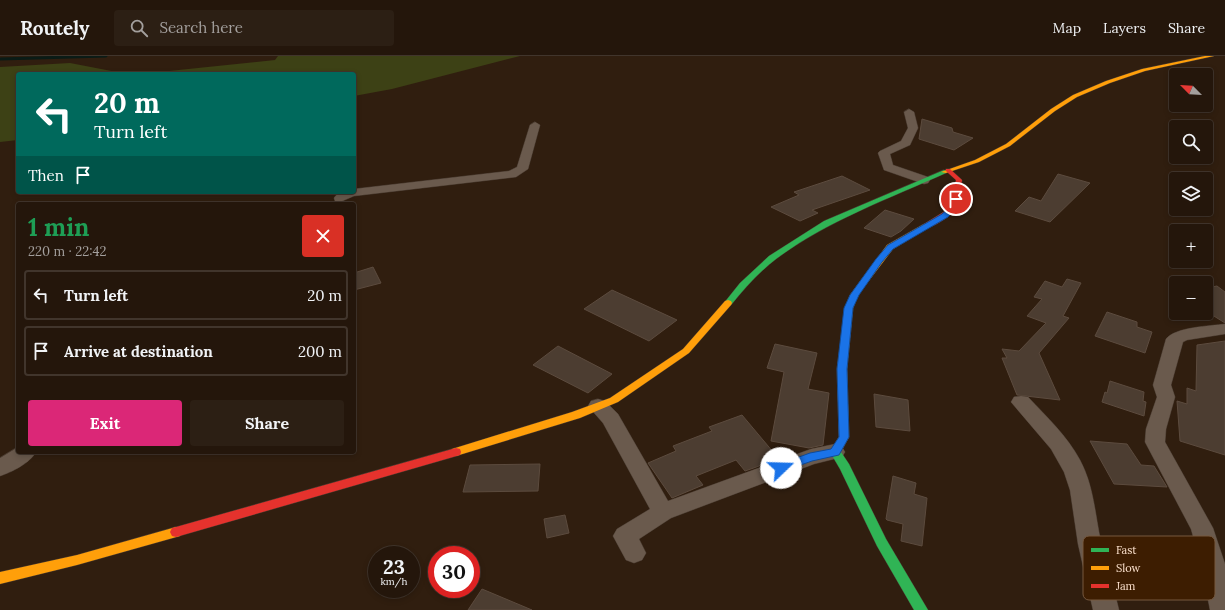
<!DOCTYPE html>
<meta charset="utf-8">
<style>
body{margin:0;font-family:Lora,serif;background:#2c1f14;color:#f1f3f6;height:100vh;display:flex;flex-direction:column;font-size:15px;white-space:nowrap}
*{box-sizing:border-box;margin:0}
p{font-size:13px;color:#a39f9d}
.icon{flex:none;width:22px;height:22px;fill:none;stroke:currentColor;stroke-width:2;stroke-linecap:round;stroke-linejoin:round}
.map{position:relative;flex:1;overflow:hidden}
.side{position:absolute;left:16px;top:146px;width:340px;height:252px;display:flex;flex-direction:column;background:#24160b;border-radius:4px;box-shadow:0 2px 6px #0003,0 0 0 1px #41352c}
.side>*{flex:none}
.hud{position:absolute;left:16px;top:16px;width:340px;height:122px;border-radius:4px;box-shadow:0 2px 6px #0003,0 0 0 1px #41352c;background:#00695c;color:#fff;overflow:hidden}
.needle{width:26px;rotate:294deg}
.tools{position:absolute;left:1169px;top:12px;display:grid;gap:8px}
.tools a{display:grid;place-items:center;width:44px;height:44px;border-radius:4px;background:#24160b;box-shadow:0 2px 6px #0003,0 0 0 1px #41352c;font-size:20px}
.speed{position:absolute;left:368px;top:490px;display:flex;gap:8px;font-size:20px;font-weight:700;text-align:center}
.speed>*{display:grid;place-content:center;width:52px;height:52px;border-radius:50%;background:#24160b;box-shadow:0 2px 6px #0003,0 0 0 1px #41352c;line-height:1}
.speed small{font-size:10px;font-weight:400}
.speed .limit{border:6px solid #d22;background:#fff;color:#111}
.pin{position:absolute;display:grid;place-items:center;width:34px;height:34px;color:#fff;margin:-17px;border:2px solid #fff;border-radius:50%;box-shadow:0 1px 4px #0007}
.me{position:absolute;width:44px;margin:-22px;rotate:69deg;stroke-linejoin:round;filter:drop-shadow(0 0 3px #0008)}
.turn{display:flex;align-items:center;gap:14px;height:84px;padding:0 12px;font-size:18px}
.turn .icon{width:52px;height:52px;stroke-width:2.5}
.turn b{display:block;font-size:28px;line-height:34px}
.then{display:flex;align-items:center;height:38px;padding:0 12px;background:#0003;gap:8px;font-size:15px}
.round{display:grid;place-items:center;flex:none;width:42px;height:42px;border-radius:4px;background:#2c1f14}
.overview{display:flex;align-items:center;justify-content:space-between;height:68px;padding:0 12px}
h1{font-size:24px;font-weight:800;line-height:30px;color:#1e9e55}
.primary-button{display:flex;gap:8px;margin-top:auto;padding:8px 12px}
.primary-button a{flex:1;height:46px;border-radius:4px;background:#db2777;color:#fff;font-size:16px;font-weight:800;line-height:46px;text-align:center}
.primary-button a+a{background:#2c1f14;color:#f1f3f6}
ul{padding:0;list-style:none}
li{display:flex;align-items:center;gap:12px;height:50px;margin:0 8px 6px;padding:0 4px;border:2px solid #41352c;border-radius:4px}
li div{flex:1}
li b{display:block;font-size:15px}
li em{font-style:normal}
header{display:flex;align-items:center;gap:24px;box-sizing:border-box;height:56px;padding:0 20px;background:#24160b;border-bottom:1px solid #41352c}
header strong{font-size:19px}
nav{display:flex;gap:22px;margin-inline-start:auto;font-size:14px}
.search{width:280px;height:36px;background:#2c1f14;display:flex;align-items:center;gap:10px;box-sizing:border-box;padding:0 14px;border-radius:4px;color:#a39f9d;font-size:15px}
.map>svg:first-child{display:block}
.green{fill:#3d4115}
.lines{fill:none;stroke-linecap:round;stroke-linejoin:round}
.stream{stroke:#0a1b16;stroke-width:3}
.building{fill:#4c3d31;stroke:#5c4b3e}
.street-casing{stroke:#483a2f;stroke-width:1}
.fast-casing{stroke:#483a2f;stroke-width:1}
.slow-casing{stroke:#483a2f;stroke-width:1}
.jam-casing{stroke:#483a2f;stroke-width:1}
.street{fill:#6a5a4d;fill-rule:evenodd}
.fast{fill:#30b455;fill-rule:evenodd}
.slow{fill:#ff9f0a;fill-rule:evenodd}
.jam{fill:#e5322d;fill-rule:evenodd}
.route{fill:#1a73e8;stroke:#114b97}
.key{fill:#3d1d01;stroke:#76583e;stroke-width:1}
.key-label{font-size:11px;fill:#fce1cd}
</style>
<header>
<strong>Routely</strong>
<div class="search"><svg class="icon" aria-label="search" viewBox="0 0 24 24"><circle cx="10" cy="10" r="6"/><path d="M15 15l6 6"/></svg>Search here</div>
<nav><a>Map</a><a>Layers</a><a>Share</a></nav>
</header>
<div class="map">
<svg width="1225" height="554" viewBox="0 0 1225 554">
<rect width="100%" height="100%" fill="#301e0f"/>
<!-- green -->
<path class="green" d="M 278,0 L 520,0 L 392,33 L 354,40 L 354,18 L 140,18 L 275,4 Z
M 70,7 L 127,18 L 18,18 L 18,84 L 0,86 L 0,11 Z"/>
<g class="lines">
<!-- stream -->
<path class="stream" d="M 0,3 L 106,0"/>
</g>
<!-- building -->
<path class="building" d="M 922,63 L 952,72 L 953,76 L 973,82 L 954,94 L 919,83 Z
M 1058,118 L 1090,127 L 1050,166 L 1015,155 L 1029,141 L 1041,145 Z
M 842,120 L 870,134 L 812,154 L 818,157 L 800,165 L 771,151 L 799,139 L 794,136 Z
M 885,154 L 914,163 L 901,175 L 891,181 L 864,172 Z
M 373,211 L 381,227 L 354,234 L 354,217 Z
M 1067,223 L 1081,227 L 1063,260 L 1069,262 L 1039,297 L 1060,344 L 1017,339 L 1002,302 L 1007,302 L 1002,293 L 1019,295 L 1046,267 L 1027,260 L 1042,243 L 1034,241 L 1045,225 L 1062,231 Z
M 1217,230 L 1225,236 L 1225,267 L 1206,255 L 1206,232 Z
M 612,234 L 677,264 L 649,285 L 584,253 Z
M 1107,256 L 1137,266 L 1137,271 L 1152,276 L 1145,297 L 1095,280 Z
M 1225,285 L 1225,399 L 1180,385 L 1177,345 L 1187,348 L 1187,332 L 1196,335 L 1197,289 Z
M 775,288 L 817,297 L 808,333 L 829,337 L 823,389 L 809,392 L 771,385 L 784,316 L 767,312 Z
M 558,290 L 612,318 L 588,337 L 533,309 Z
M 1110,325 L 1144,336 L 1143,345 L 1146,346 L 1144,360 L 1102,346 L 1105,336 L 1107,337 Z
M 874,338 L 908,344 L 910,375 L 876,371 Z
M 742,359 L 779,403 L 745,415 L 736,404 L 696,420 L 703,429 L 672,442 L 648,407 L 676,395 L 673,390 L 712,375 L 709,371 Z
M 1090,385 L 1127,388 L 1141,409 L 1154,410 L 1167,431 L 1114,428 Z
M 540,408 L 538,435 L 463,436 L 470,409 Z
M 893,420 L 916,427 L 914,438 L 927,442 L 922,490 L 901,485 L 903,468 L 887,464 L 886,463 Z
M 565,459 L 569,477 L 547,482 L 544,463 Z
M 482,533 L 532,554 L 468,554 Z"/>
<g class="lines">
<!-- street casing -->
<g class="street-casing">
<path id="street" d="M 909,53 L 914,56 L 918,72 L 910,89 L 890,98 L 893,109 L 928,121 L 930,124 L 928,127 L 924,128 L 884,114 L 878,97 L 880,95 L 901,85 L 908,72 L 904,56 Z
M 535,66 L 540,69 L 528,113 L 516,121 L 354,140 L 340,146 L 335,145 L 334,142 C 338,135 347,136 354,136 L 354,133 L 509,115 L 517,111 L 530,69 Z
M 1225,268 L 1225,278 L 1187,284 L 1183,286 L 1171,329 L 1175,341 L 1166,373 L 1165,386 L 1213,472 L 1225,508 L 1225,554 L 1210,554 L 1201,508 L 1191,473 L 1145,386 L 1146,373 L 1157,341 L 1153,329 L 1166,283 C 1175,271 1210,270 1225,268 Z
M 1021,340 L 1028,341 C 1047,361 1067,380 1080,404 C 1094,430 1095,459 1101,486 C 1106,509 1114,531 1119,554 L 1093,554 L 1078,488 L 1070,434 L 1064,416 L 1051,393 L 1011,346 L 1014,341 Z
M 598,343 L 605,345 L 618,358 L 668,445 L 811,393 L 835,388 L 842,391 L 845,396 L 842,401 L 814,408 L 671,462 L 639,483 L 646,497 L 642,504 L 634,507 L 626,504 L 613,480 L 617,473 L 650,453 L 603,367 L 588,350 L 591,345 Z
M 18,391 L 18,396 L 36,396 C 30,407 12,416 0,420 L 0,402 Z"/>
</g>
<!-- fast casing -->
<g class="fast-casing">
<path id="fast" d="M 944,114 L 946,115 L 946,117 C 888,143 827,165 776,203 C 759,216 744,233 731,249 L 728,250 L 724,247 L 740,227 L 769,200 L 824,165 Z
M 835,392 L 839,393 L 849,408 L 886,483 L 928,554 L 914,554 L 877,490 L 840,413 L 830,396 L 831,393 Z"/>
</g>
<!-- slow casing -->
<g class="slow-casing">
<path id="slow" d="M 1205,0 L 1214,0 L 1145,15 L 1110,27 L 1077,41 L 1055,55 L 1010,90 L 979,106 L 946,117 L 941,116 L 975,104 L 1006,88 L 1051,53 L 1073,39 L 1106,25 L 1142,13 Z
M 924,168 L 930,168 L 931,170 L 893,193 L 858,239 L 853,252 L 847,313 L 849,381 L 839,399 L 835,400 L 831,399 L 830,396 L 839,381 L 837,313 L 845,252 L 850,239 L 887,189 Z
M 728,244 L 731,245 L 732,247 L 731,249 L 689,297 L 618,346 L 580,362 L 456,400 L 452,399 L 451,396 L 452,393 L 572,356 L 610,342 L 683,293 L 725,245 Z
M 176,471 L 180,472 L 182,476 L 180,480 L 77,509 L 0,528 L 0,516 L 77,499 Z"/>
</g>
<!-- jam casing -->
<g class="jam-casing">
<path id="jam" d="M 946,113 L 950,113 L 962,124 C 961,131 960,147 957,152 C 952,159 932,173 924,172 L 924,168 L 942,157 L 951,150 L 956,124 L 946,115 Z
M 456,392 L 460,393 L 461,396 L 460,399 L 176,481 L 172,480 L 170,476 L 172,472 L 176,471 Z"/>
</g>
<!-- street -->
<use href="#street" class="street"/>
<!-- fast -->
<use href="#fast" class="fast"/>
<!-- slow -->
<use href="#slow" class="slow"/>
<!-- jam -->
<use href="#jam" class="jam"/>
</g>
<!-- route -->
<path class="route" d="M 953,141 L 959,143 L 958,151 L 948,161 L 893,193 L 882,206 L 859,239 L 853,252 L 847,313 L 849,381 L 839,399 L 812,405 L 781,416 L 777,415 L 775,412 L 777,409 L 810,397 L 831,393 L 839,381 L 837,313 L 844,252 L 850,239 L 876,203 L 888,189 L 942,158 L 951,150 Z"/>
<!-- legend -->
<rect x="1083" y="480" width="132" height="64" rx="6" class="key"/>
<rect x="1091" y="492" width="18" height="4" fill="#30b455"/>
<rect x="1091" y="510" width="18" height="4" fill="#ff9f0a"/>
<rect x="1091" y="528" width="18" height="4" fill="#e5322d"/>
<g class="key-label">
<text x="1116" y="498">Fast</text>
<text x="1116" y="516">Slow</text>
<text x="1116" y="534">Jam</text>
</g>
</svg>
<div class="tools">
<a><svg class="needle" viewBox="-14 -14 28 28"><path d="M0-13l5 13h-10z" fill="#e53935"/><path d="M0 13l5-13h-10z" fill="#a39f9d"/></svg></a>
<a><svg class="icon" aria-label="search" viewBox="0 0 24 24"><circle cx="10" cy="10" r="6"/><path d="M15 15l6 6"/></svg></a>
<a><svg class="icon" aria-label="layers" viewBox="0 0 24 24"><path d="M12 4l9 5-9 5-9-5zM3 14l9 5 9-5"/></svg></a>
<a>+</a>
<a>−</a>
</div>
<div class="speed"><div>23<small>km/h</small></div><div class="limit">30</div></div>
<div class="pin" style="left:956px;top:143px;background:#d93025"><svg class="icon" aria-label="arrive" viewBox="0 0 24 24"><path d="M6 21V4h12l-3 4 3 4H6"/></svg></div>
<svg class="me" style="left:781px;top:412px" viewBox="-20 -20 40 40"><circle r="19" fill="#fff"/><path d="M0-13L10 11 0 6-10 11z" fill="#1a73e8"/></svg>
<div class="hud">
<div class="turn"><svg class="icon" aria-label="left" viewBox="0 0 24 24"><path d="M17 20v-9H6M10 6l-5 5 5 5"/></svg><div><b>20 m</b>Turn left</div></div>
<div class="then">Then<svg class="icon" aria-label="arrive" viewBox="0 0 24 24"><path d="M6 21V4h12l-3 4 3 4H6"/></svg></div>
</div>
<section class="side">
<div class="overview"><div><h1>1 min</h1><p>220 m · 22:42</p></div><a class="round" style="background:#d93025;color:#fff"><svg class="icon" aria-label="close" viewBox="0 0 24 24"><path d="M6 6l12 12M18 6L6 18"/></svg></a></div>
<ul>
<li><svg class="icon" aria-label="left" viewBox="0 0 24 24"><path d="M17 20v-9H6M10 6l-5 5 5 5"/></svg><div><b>Turn left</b></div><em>20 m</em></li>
<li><svg class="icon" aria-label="arrive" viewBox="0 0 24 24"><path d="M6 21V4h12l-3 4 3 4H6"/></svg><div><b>Arrive at destination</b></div><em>200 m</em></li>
</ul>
<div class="primary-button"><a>Exit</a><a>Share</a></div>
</section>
</div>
